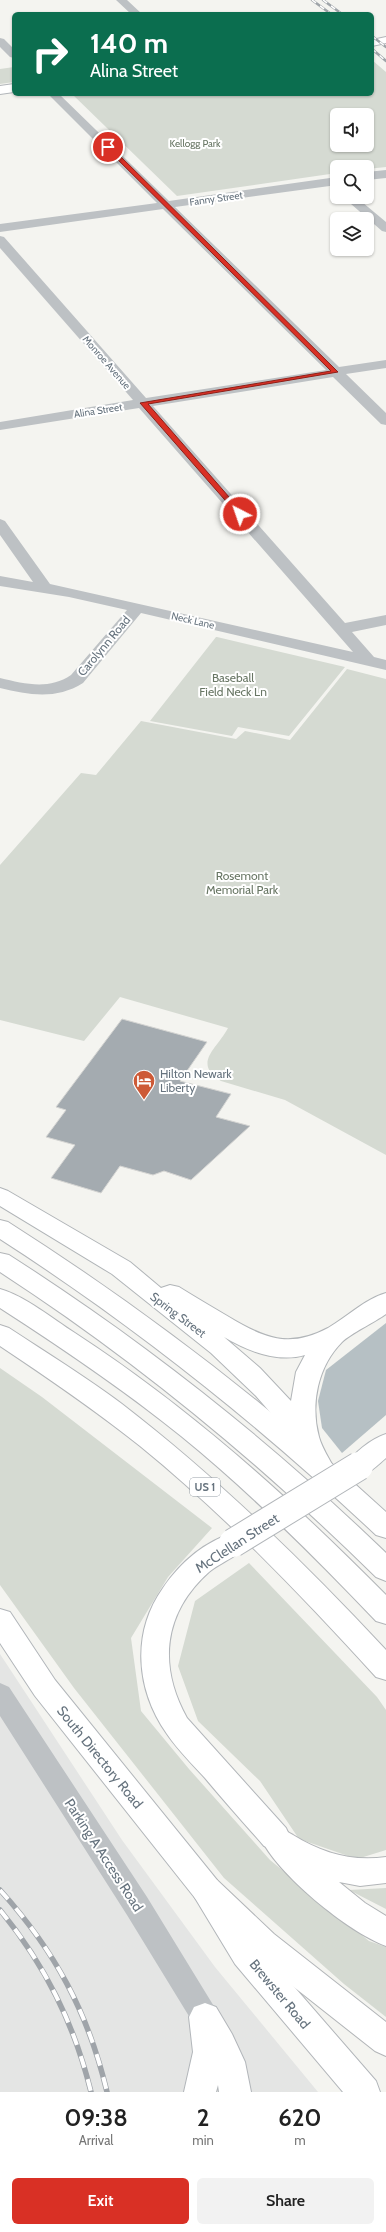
<!DOCTYPE html>
<style>
body{margin:0;font-family:Cabin,sans-serif;background:#f2f2f2;color:#222;height:100vh;display:flex;flex-direction:column;font-size:15px;white-space:nowrap}
*{box-sizing:border-box;margin:0}
p{font-size:13px;color:#767676}
.icon{flex:none;width:22px;height:22px;fill:none;stroke:currentColor;stroke-width:2;stroke-linecap:round;stroke-linejoin:round}
.map{position:relative;height:2092px;overflow:hidden}
.drawer{display:flex;flex-direction:column;background:#fff;flex:1}
.drawer>*{flex:none}
.guide{position:absolute;left:12px;top:12px;width:362px;height:84px;border-radius:6px;box-shadow:0 1px 3px #0004;background:#0b6e4f;color:#fff;overflow:hidden}
.controls{position:absolute;left:330px;top:108px;display:grid;gap:8px}
.controls a{display:grid;place-items:center;width:44px;height:44px;border-radius:6px;background:#fff;box-shadow:0 1px 3px #0004;font-size:20px}
.pin{position:absolute;display:grid;place-items:center;width:34px;height:34px;color:#fff;margin:-17px;border:2px solid #fff;border-radius:50%;box-shadow:0 1px 4px #0007}
.me{position:absolute;width:44px;margin:-22px;rotate:319deg;stroke-linejoin:round;filter:drop-shadow(0 0 3px #0008)}
.turn{display:flex;align-items:center;gap:14px;height:84px;padding:0 12px;font-size:18px}
.turn .icon{width:52px;height:52px;stroke-width:2.5}
.turn b{display:block;font-size:28px;line-height:34px}
.eta{display:flex;justify-content:space-evenly;align-items:center;height:68px;text-align:center}
.eta b{font-size:24px;font-weight:600;line-height:28px}
.button{display:flex;gap:8px;margin-top:auto;padding:8px 12px}
.button a{flex:1;height:46px;border-radius:6px;background:#d93025;color:#fff;font-size:16px;font-weight:600;line-height:46px;text-align:center}
.button a+a{background:#f2f2f2;color:#222}
.map>svg:first-child{display:block}
.built{fill:#e4e5e4}
.green{fill:#d5dad2;fill-rule:evenodd}
.water{fill:#b6c0c4}
.building{fill:#a4abb0;stroke:#d5d5d3}
.lines{fill:none;stroke-linecap:round;stroke-linejoin:round}
.secondary-casing{stroke:#b2b6ba;stroke-width:2}
.primary-casing{stroke:#b1b5b8;stroke-width:2}
.highway-casing{stroke:#b2b5b8;stroke-width:2}
.street{fill:#bdc1c4;fill-rule:evenodd}
.secondary{fill:#fff;fill-rule:evenodd}
.primary{fill:#fff;fill-rule:evenodd}
.highway{fill:#fff;fill-rule:evenodd}
.rail-far1-casing{stroke:#9fa4a9;stroke-width:2.5}
.rail-casing{stroke:#9fa4a9;stroke-width:5.5}
.rail-far1{stroke:#fff;stroke-width:1.5;stroke-dasharray:5;stroke-linecap:butt}
.rail{stroke:#fff;stroke-width:4;stroke-dasharray:12;stroke-linecap:butt}
.secondary-bridge-casing{stroke:#b2b6ba;stroke-width:30;stroke-linecap:butt}
.secondary-bridge{stroke:#fff;stroke-width:28}
.route{fill:#d93025;stroke:#8d1f18}
.labels{text-anchor:middle;stroke-width:4;stroke-linejoin:round;paint-order:stroke}
.far-park-label{font-size:10px;fill:#687664;stroke:#fff}
.far-street-label{font-size:10px;fill:#66737e;stroke:#fff}
.shield{fill:#fff;stroke:#949da5;stroke-width:1}
.shield-label{font-size:11px;font-weight:bold;fill:#66737e}
.street-label{font-size:12px;fill:#66737e;stroke:#fff}
.park-label{font-size:12px;fill:#687664;stroke:#fff}
.poi-label{font-size:12px;fill:#66737e;stroke:#fff;text-anchor:start}
.near-street-label{font-size:14px;fill:#66737e;stroke:#fff}
</style>
<div class="map">
<svg width="386" height="2092" viewBox="0 0 386 2092">
<rect width="100%" height="100%" fill="#f4f4f0"/>
<!-- built -->
<path class="built" d="M 0,1654 L 122,1840 L 215,1967 L 318,2092 L 0,2092 Z"/>
<!-- green -->
<path class="green" d="M 372,60 L 386,72 L 386,167 L 367,169 L 367,167 L 337,167 L 337,173 L 177,196 L 72,94 L 372,94 ZM 337,115 L 367,115 L 367,145 L 337,145 Z
M 14,67 L 14,82 L 0,84 L 0,69 Z
M 216,637 L 217,637 L 345,667 L 289,736 L 238,727 L 232,736 L 150,721 Z
M 347,669 L 386,679 L 386,1155 L 285,1100 L 221,1081 C 192,1063 217,1049 228,1028 L 120,997 L 84,1041 L 0,1020 L 0,865 L 81,773 L 96,775 L 141,721 L 236,739 L 245,731 L 290,740 Z
M 0,1368 L 42,1397 L 212,1528 L 168,1577 L 131,1638 L 141,1711 L 189,1769 L 270,1860 L 369,1941 L 386,1947 L 386,2017 L 344,1984 L 224,1878 L 74,1688 L 0,1585 Z
M 249,1563 L 377,1697 L 386,1710 L 386,1850 L 357,1859 L 299,1839 L 260,1781 L 198,1721 L 178,1666 L 195,1601 Z
M 386,1888 L 386,1909 L 349,1890 Z"/>
<!-- water -->
<path class="water" d="M 386,1323 L 386,1415 L 342,1453 L 322,1428 L 318,1401 L 326,1370 Z"/>
<!-- building -->
<path class="building" d="M 122,1019 L 207,1042 L 180,1081 L 231,1094 L 216,1117 L 250,1126 L 191,1180 L 164,1171 L 153,1175 L 120,1166 L 101,1193 L 51,1178 L 75,1145 L 46,1137 L 66,1110 L 56,1107 Z"/>
<g class="lines">
<!-- secondary casing -->
<g class="secondary-casing">
<path id="secondary" d="M 386,37 L 386,43 L 372,46 L 372,40 Z
M 14,84 L 14,92 L 0,94 L 0,86 Z
M 386,1434 L 386,1458 C 373,1469 367,1478 350,1473 L 346,1466 C 353,1453 371,1439 386,1434 Z
M 233,1533 L 243,1536 L 247,1543 C 239,1557 221,1562 209,1572 C 163,1613 158,1666 187,1718 L 286,1828 L 290,1837 L 286,1846 L 275,1850 L 264,1846 C 244,1823 224,1801 205,1778 C 192,1764 178,1750 167,1734 C 136,1690 131,1633 163,1588 C 180,1563 204,1542 233,1533 Z
M 0,1609 L 10,1612 L 55,1680 L 217,1880 L 257,1944 L 376,2081 L 380,2092 L 343,2092 L 235,1964 L 195,1898 L 35,1696 L 0,1643 Z
M 205,2003 L 216,2007 L 232,2034 L 245,2062 L 251,2092 L 219,2092 L 218,2085 L 216,2092 L 184,2092 L 193,2052 L 189,2017 L 194,2007 Z"/>
</g>
<!-- primary casing -->
<g class="primary-casing">
<path id="primary" d="M 0,1188 L 8,1191 L 130,1262 L 161,1288 L 170,1285 L 179,1287 C 195,1297 212,1307 229,1317 C 264,1338 289,1349 328,1328 C 347,1317 365,1299 386,1293 L 386,1314 C 375,1322 350,1334 342,1342 C 318,1366 310,1404 319,1437 C 322,1448 330,1460 335,1470 L 331,1477 L 322,1480 L 313,1477 L 297,1446 L 283,1427 L 256,1396 L 211,1353 L 112,1274 L 0,1206 ZM 224,1337 C 247,1351 278,1363 305,1355 L 296,1372 L 291,1401 L 260,1368 Z"/>
</g>
<!-- highway casing -->
<g class="highway-casing">
<path id="highway" d="M 0,1220 L 8,1222 C 143,1308 268,1404 386,1512 L 386,1538 L 376,1535 C 259,1425 135,1326 0,1239 Z
M 0,1253 L 9,1255 C 145,1342 270,1441 386,1553 L 386,1581 L 376,1577 C 260,1463 137,1361 0,1272 Z
M 0,1289 C 25,1296 53,1319 75,1333 C 190,1408 290,1498 386,1595 L 386,1624 L 376,1621 C 314,1556 250,1492 181,1436 C 123,1389 62,1348 0,1308 Z
M 0,1325 L 9,1328 C 47,1353 86,1377 122,1404 C 218,1478 304,1562 386,1650 L 386,1680 L 376,1677 C 302,1596 226,1516 140,1446 C 95,1410 48,1378 0,1346 Z
M 275,1824 C 285,1828 285,1831 293,1835 C 322,1853 352,1862 386,1857 L 386,1883 L 360,1886 L 339,1882 L 365,1903 L 386,1916 L 386,1946 C 347,1931 278,1875 260,1837 L 264,1828 Z
M 206,1876 L 217,1880 L 274,1934 L 386,2022 L 386,2056 L 375,2051 L 252,1954 L 195,1898 L 191,1889 L 195,1880 Z"/>
</g>
<!-- street -->
<path class="street" d="M 116,0 L 127,0 L 142,14 L 131,14 Z
M 0,38 L 4,39 L 14,49 L 14,58 L 10,57 L 0,47 Z
M 48,94 L 59,94 L 169,201 L 337,177 L 337,185 L 175,207 L 339,367 L 386,360 L 386,368 L 346,374 L 386,413 L 386,425 L 381,424 L 333,377 L 153,406 L 345,623 L 386,615 L 386,625 L 352,632 L 374,657 L 386,660 L 386,670 L 141,613 L 83,683 C 56,700 29,695 0,688 L 0,678 C 25,684 49,690 71,675 L 127,610 L 69,597 L 0,586 L 0,576 L 33,582 L 0,535 L 0,519 L 5,521 L 50,584 L 353,652 L 139,408 L 0,430 L 0,422 L 133,400 L 0,248 L 0,236 L 4,237 L 146,398 L 326,370 L 163,209 L 0,232 L 0,224 L 157,203 Z
M 386,170 L 386,178 L 367,180 L 367,172 Z
M 343,197 L 356,197 L 386,222 L 386,232 L 382,231 Z
M 0,1683 L 9,1687 L 147,1897 L 215,2008 L 220,2017 L 215,2026 L 205,2030 L 195,2026 L 127,1915 L 0,1716 Z"/>
<!-- secondary -->
<use href="#secondary" class="secondary"/>
<!-- primary -->
<use href="#primary" class="primary"/>
<!-- highway -->
<use href="#highway" class="highway"/>
<!-- rail-far1 casing -->
<g class="rail-far1-casing">
<path id="rail-far1" d="M 312,0 L 331,14
M 323,0 L 342,14
M 372,36 L 386,47
M 372,49 L 386,61"/>
</g>
<!-- rail casing -->
<g class="rail-casing">
<path id="rail" d="M 0,1890 C 55,1951 88,2012 107,2092
M 0,1910 C 45,1965 74,2023 91,2092"/>
</g>
<!-- rail-far1 -->
<use href="#rail-far1" class="rail-far1"/>
<!-- rail -->
<use href="#rail" class="rail"/>
<!-- secondary-bridge casing -->
<g class="secondary-bridge-casing">
<path id="secondary-bridge" d="M 233,1543 L 359,1466"/>
</g>
<!-- secondary-bridge -->
<use href="#secondary-bridge" class="secondary-bridge"/>
</g>
<!-- route -->
<path class="route" d="M 106,146 L 110,146 L 338,372 L 148,404 L 243,513 L 243,515 L 238,515 L 140,403 L 331,371 L 106,148 Z"/>
<!-- icons -->
<defs>
<g id="hotel-pin" transform="scale(1.15)"><path d="M0 17L-7.5 6A9.5 9.5 0 1 1 7.5 6Z" fill="#cd5a37" stroke="#fff"/><path d="M-6-4.5h1.5V1H6V5H4.5V3h-9V5H-6ZM-4 0a1.8 1.8 0 1 1 3.6 0ZM.5 0V-2.5h3Q6-2.5 6 0Z" fill="#fff"/></g>
</defs>
<g fill-rule="evenodd">
<use href="#hotel-pin" x="144" y="1081"/>
</g>
<g class="labels">
<!-- far-park labels -->
<g class="far-park-label">
<text x="195" y="147">Kellogg Park</text>
</g>
<!-- far-street labels -->
<g class="far-street-label">
<text transform="translate(216 198) rotate(-8)" y="4">Fanny Street</text>
<text transform="translate(107 362) rotate(49)" y="4">Monroe Avenue</text>
<text transform="translate(98 410) rotate(-9)" y="4">Alina Street</text>
<text transform="translate(193 620) rotate(13)" y="4">Neck Lane</text>
</g>
<!-- shield labels -->
<rect class="shield" x="190" y="1478" width="30" height="18" rx="3"/>
<g class="shield-label">
<text x="205" y="1491">US 1</text>
</g>
<!-- street labels -->
<g class="street-label">
<text transform="translate(104 646) rotate(-50)" y="4">Carolynn Road</text>
<text transform="translate(178 1315) rotate(37)" y="4">Spring Street</text>
</g>
<!-- park labels -->
<g class="park-label">
<text x="233" y="682">Baseball<tspan x="233" dy="14">Field Neck Ln</tspan></text>
<text x="242" y="880">Rosemont<tspan x="242" dy="14">Memorial Park</tspan></text>
</g>
<!-- poi labels -->
<g class="poi-label">
<text x="160" y="1078">Hilton Newark<tspan x="160" dy="14">Liberty</tspan></text>
</g>
<!-- near-street labels -->
<g class="near-street-label">
<text transform="translate(237 1543) rotate(-33)" y="5">McClellan Street</text>
<text transform="translate(100 1757) rotate(51)" y="5">South Directory Road</text>
<text transform="translate(104 1855) rotate(57)" y="5">Parking A Access Road</text>
<text transform="translate(280 1994) rotate(50)" y="5">Brewster Road</text>
</g>
</g>
</svg>
<div class="controls">
<a><svg class="icon" aria-label="sound" viewBox="0 0 24 24"><path d="M4 9h4l5-4v14l-5-4H4zM17 9q2 3 0 6"/></svg></a>
<a><svg class="icon" aria-label="search" viewBox="0 0 24 24"><circle cx="10" cy="10" r="6"/><path d="M15 15l6 6"/></svg></a>
<a><svg class="icon" aria-label="layers" viewBox="0 0 24 24"><path d="M12 4l9 5-9 5-9-5zM3 14l9 5 9-5"/></svg></a>
</div>
<div class="pin" style="left:108px;top:147px;background:#d93025"><svg class="icon" aria-label="arrive" viewBox="0 0 24 24"><path d="M6 21V4h12l-3 4 3 4H6"/></svg></div>
<svg class="me" style="left:240px;top:514px" viewBox="-20 -20 40 40"><circle r="17" fill="#d93025" stroke="#fff" stroke-width="3"/><path d="M0-11L8 9 0 5-8 9z" fill="#fff"/></svg>
<div class="guide">
<div class="turn"><svg class="icon" aria-label="right" viewBox="0 0 24 24"><path d="M7 20v-9h11M14 6l5 5-5 5"/></svg><div><b>140 m</b>Alina Street</div></div>
</div>
</div>
<section class="drawer">
<div class="eta">
<div><b>09:38</b><p>Arrival</p></div>
<div><b>2</b><p>min</p></div>
<div><b>620</b><p>m</p></div>
</div>
<div class="button"><a>Exit</a><a>Share</a></div>
</section>
